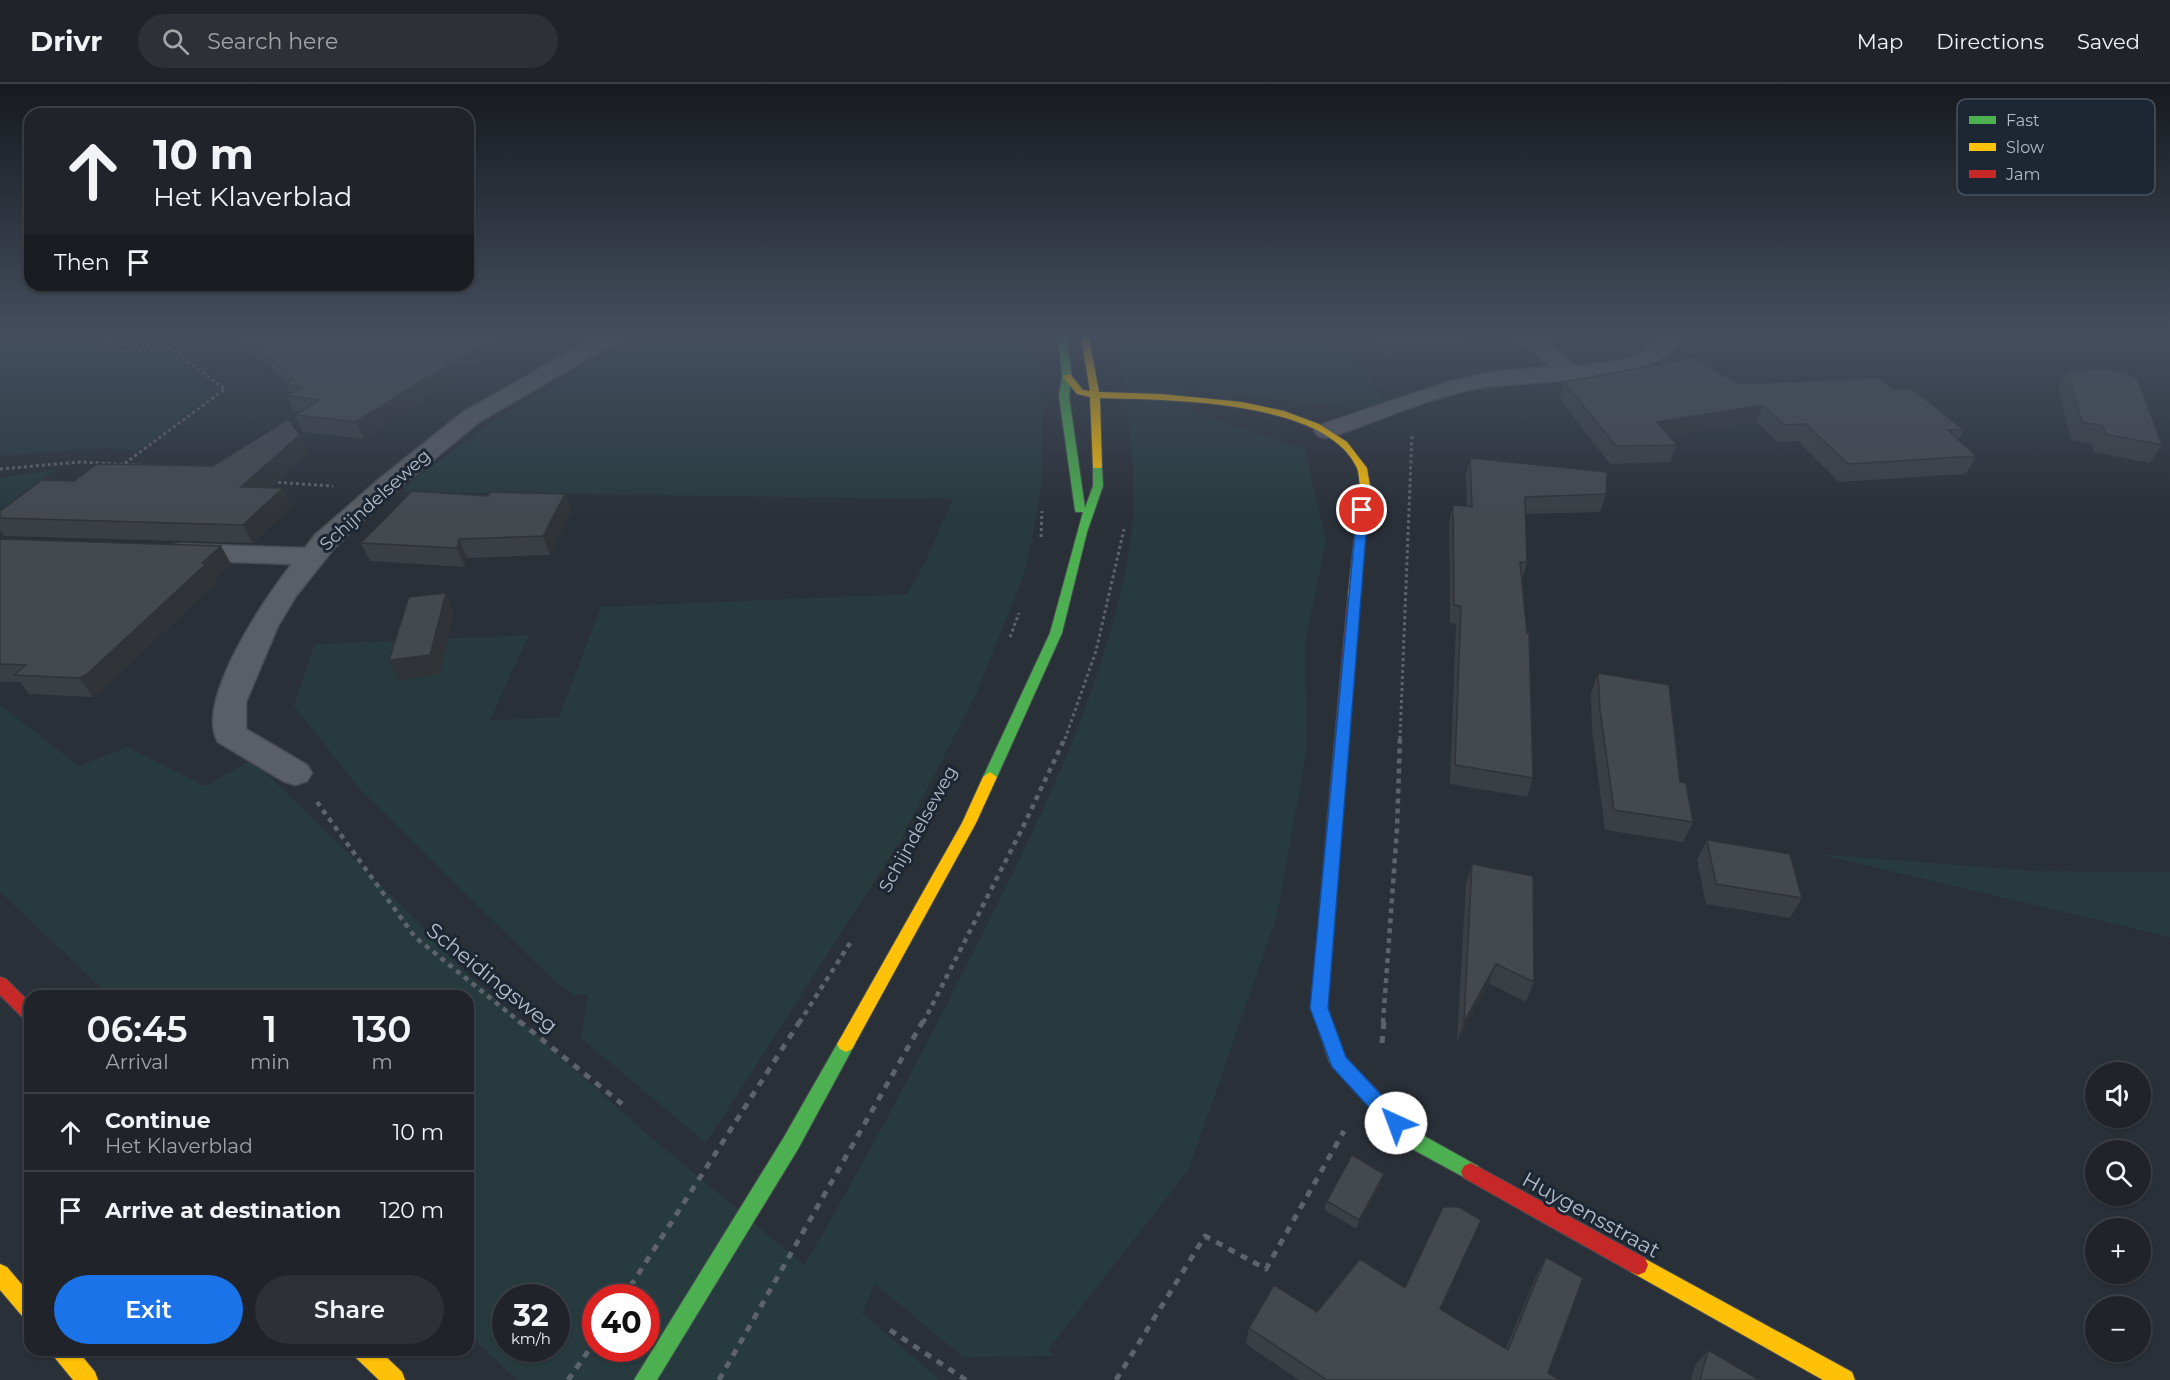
<!DOCTYPE html>
<meta charset="utf-8">
<style>
body{margin:0;font-family:Montserrat,sans-serif;background:#2d3036;color:#f1f3f6;height:100vh;display:flex;flex-direction:column;font-size:22px;white-space:nowrap}
*{box-sizing:border-box;margin:0}
p{font-size:20px;color:#a2a4a8}
.icon{flex:none;width:33px;height:33px;fill:none;stroke:currentColor;stroke-width:2;stroke-linecap:round;stroke-linejoin:round}
.map{position:relative;flex:1;overflow:hidden}
.details{position:absolute;left:24px;top:906px;width:450px;height:366px;display:flex;flex-direction:column;background:#20242a;border-radius:18px;box-shadow:0 2px 4px #0004,0 0 0 2px #3d4147}
.details>*{flex:none}
.banner{position:absolute;left:24px;top:24px;width:450px;height:183px;border-radius:18px;box-shadow:0 2px 4px #0004,0 0 0 2px #3d4147;background:#20242a;color:#f1f3f6;overflow:hidden}
.tools{position:absolute;left:2085px;top:978px;display:grid;gap:12px}
.tools a{display:grid;place-items:center;width:66px;height:66px;border-radius:50%;background:#20242a;box-shadow:0 2px 4px #0004,0 0 0 2px #3d4147;font-size:30px}
.speed{position:absolute;left:492px;top:1200px;display:flex;gap:12px;font-size:30px;font-weight:700;text-align:center}
.speed>*{display:grid;place-content:center;width:78px;height:78px;border-radius:50%;background:#20242a;box-shadow:0 2px 4px #0004,0 0 0 2px #3d4147;line-height:1}
.speed small{font-size:15px;font-weight:400}
.speed .limit{border:9px solid #d22;background:#fff;color:#111}
.pin{position:absolute;display:grid;place-items:center;width:51px;height:51px;color:#fff;margin:-26px;border:3px solid #fff;border-radius:50%;box-shadow:0 2px 6px #0007}
.me{position:absolute;width:66px;margin:-33px;rotate:317deg;stroke-linejoin:round;filter:drop-shadow(0 0 4px #0008)}
.turn{display:flex;align-items:center;gap:21px;height:126px;padding:0 30px;font-size:27px}
.turn .icon{width:78px;height:78px;stroke-width:2.5}
.turn b{display:block;font-size:42px;line-height:51px}
.then{display:flex;align-items:center;height:57px;padding:0 30px;background:#0003;gap:12px;font-size:22px}
.eta{display:flex;justify-content:space-evenly;align-items:center;height:102px;text-align:center}
.eta b{font-size:36px;font-weight:600;line-height:42px}
.cta{display:flex;gap:12px;margin-top:auto;padding:12px 30px}
.cta a{flex:1;height:69px;border-radius:36px;background:#1a73e8;color:#fff;font-size:24px;font-weight:600;line-height:69px;text-align:center}
.cta a+a{background:#2d3036;color:#f1f3f6}
ul{padding:0;list-style:none}
li{display:flex;align-items:center;gap:18px;height:78px;padding:0 30px;border-top:2px solid #3d4147}
li div{flex:1}
li b{display:block;font-size:22px}
li em{font-style:normal}
header{display:flex;align-items:center;gap:36px;box-sizing:border-box;height:84px;padding:0 30px;background:#20242a;border-bottom:2px solid #3d4147}
header strong{font-size:28px}
nav{display:flex;gap:33px;margin-inline-start:auto;font-size:21px}
.search{width:420px;height:54px;background:#2d3036;display:flex;align-items:center;gap:15px;box-sizing:border-box;padding:0 21px;border-radius:33px;color:#a2a4a8;font-size:22px}
.map>svg:first-child{display:block}
.green{fill:#273a3e;fill-rule:evenodd}
.lines{fill:none;stroke-linecap:round;stroke-linejoin:round}
.street-casing{stroke:#484c53;stroke-width:3}
.fast-casing{stroke:#484c53;stroke-width:2}
.slow-casing{stroke:#484c53;stroke-width:2}
.jam-casing{stroke:#484c53;stroke-width:2}
.path-far2{stroke:#5d636a;stroke-width:3;stroke-dasharray:3 3;stroke-linecap:butt}
.path-far1{stroke:#5d636a;stroke-width:4.5;stroke-dasharray:5 5;stroke-linecap:butt}
.path{stroke:#5d636a;stroke-width:5;stroke-dasharray:7 7;stroke-linecap:butt}
.street{fill:#5a5e66;fill-rule:evenodd}
.fast{fill:#4caf50;fill-rule:evenodd}
.slow{fill:#ffc107;fill-rule:evenodd}
.jam{fill:#c62828;fill-rule:evenodd}
.wall{fill:#3a3f45}
.shaded-wall{fill:#303338}
.building{fill:#444950;stroke:#303338;stroke-width:1.5}
.route{fill:#1a73e8;stroke:#114b97;stroke-width:1.5}
.labels{text-anchor:middle;stroke-width:6;stroke-linejoin:round;paint-order:stroke}
.street-label{font-size:18px;fill:#b4bcc9;stroke:#1d2633}
.near-street-label{font-size:21px;fill:#b4bcc9;stroke:#1d2633}
.key{fill:#1d2633;stroke:#4a5360;stroke-width:1.5}
.key-label{font-size:16px;fill:#b4bcc9}
</style>
<header>
<strong>Drivr</strong>
<div class="search"><svg class="icon" aria-label="search" viewBox="0 0 24 24"><circle cx="10" cy="10" r="6"/><path d="M15 15l6 6"/></svg>Search here</div>
<nav><a>Map</a><a>Directions</a><a>Saved</a></nav>
</header>
<div class="map">
<svg width="2170" height="1296" viewBox="0 0 2170 1296">
<rect width="100%" height="100%" fill="#2a3038"/>
<!-- green -->
<path class="green" d="M 0,253 L 120,253 L 113,267 L 120,270 L 172,270 L 214,308 L 138,367 L 103,364 L 0,372 Z
M 647,253 L 1033,253 L 1042,319 L 1042,395 L 1035,441 L 1024,490 L 978,606 L 901,756 L 706,1059 L 581,954 L 588,910 L 575,911 L 555,898 L 358,703 L 294,622 L 315,560 L 529,551 L 490,636 L 559,633 L 601,523 L 907,510 L 926,476 L 953,415 L 402,408 L 412,397 L 494,337 L 579,286 Z
M 1115,253 L 1328,253 L 1365,288 L 1392,328 L 1183,306 L 1195,329 L 1305,365 L 1326,458 L 1305,559 L 1307,664 L 1277,832 L 1189,1085 L 1048,1266 L 1056,1272 L 963,1273 L 875,1200 L 862,1229 L 940,1296 L 517,1296 L 468,1250 L 468,912 L 110,912 L 0,808 L 0,621 L 79,682 L 127,663 L 205,702 L 248,678 L 262,685 L 409,829 L 461,884 L 646,1049 L 804,1181 C 864,1081 919,975 972,871 C 1035,745 1100,618 1127,478 C 1142,402 1128,327 1115,253 ZM 506,1214 L 556,1214 L 556,1264 L 506,1264 ZM 596,1214 L 646,1214 L 646,1264 L 596,1264 Z
M 54,386 L 0,426 L 0,394 Z
M 1818,770 L 2035,787 L 2170,788 L 2170,853 Z"/>
<g class="lines">
<!-- street casing -->
<g class="street-casing">
<path id="street" d="M 596,253 L 621,253 L 618,257 L 479,338 L 395,407 L 335,463 L 296,512 L 278,542 L 246,618 L 246,645 L 307,681 L 312,689 L 307,697 L 295,701 L 283,697 L 218,658 C 194,618 266,512 292,480 L 179,476 L 169,474 L 165,468 L 169,462 L 179,460 L 305,464 L 315,451 L 377,397 L 463,328 Z
M 1509,253 C 1546,253 1547,258 1575,282 C 1597,280 1651,278 1659,253 L 1679,253 C 1666,303 1518,295 1474,305 C 1426,315 1380,336 1334,352 L 1326,354 L 1318,352 L 1314,347 L 1318,342 L 1447,298 L 1497,287 L 1550,283 L 1534,268 L 1512,257 Z"/>
</g>
<!-- fast casing -->
<g class="fast-casing">
<path id="fast" d="M 1058,253 L 1066,253 L 1072,292 L 1069,312 L 1085,424 L 1093,402 L 1093,380 L 1097,379 L 1102,382 L 1103,402 L 1087,448 L 1062,549 L 997,693 L 990,698 L 983,693 L 1050,549 L 1083,428 L 1076,428 L 1075,426 L 1059,312 L 1062,292 Z
M 1337,703 L 1342,704 L 1344,708 L 1327,924 L 1345,973 L 1417,1048 L 1478,1082 L 1481,1088 L 1478,1094 L 1471,1097 L 1403,1060 L 1332,982 L 1329,977 L 1311,924 L 1330,708 L 1332,704 Z
M 846,952 L 852,955 L 855,960 L 798,1065 L 657,1296 L 634,1296 L 784,1053 L 840,955 Z"/>
</g>
<!-- slow casing -->
<g class="slow-casing">
<path id="slow" d="M 1081,253 L 1089,253 L 1099,308 L 1161,310 L 1242,318 L 1284,327 L 1319,340 L 1347,358 L 1367,384 L 1370,402 L 1358,514 L 1350,514 L 1348,512 L 1360,402 C 1359,396 1359,389 1357,384 C 1326,315 1164,316 1100,314 L 1102,382 L 1101,384 L 1093,384 L 1090,313 L 1077,310 L 1062,292 L 1070,290 L 1083,306 L 1090,307 Z
M 990,688 L 997,693 L 976,739 L 852,965 L 846,968 L 840,965 L 837,960 L 840,955 L 962,739 L 983,693 Z
M 1638,1171 L 1852,1288 L 1855,1296 L 1823,1296 L 1631,1188 L 1628,1181 L 1631,1174 Z
M 0,1180 L 7,1183 L 30,1210 L 30,1236 L 23,1233 L 0,1206 Z
M 52,1266 L 77,1266 L 95,1288 L 98,1296 L 73,1296 L 55,1274 Z
M 353,1266 L 379,1266 L 402,1288 L 405,1296 L 379,1296 L 356,1274 Z"/>
</g>
<!-- jam casing -->
<g class="jam-casing">
<path id="jam" d="M 1354,508 L 1360,512 L 1344,708 L 1342,712 L 1332,712 L 1330,708 L 1348,512 Z
M 0,893 L 6,895 L 30,919 L 30,937 L 24,935 L 0,911 Z
M 1471,1079 L 1645,1174 L 1648,1181 L 1645,1188 L 1638,1191 L 1631,1188 L 1464,1094 L 1461,1088 L 1464,1082 Z"/>
</g>
<!-- path-far2 -->
<path class="path-far2" d="M 114,253 L 108,262 L 123,268 L 171,265 L 225,305 L 124,380
M 0,385 L 80,378 L 152,382
M 272,398 L 333,402
M 1041,453 L 1042,427
M 1010,553 L 1019,529
M 1065,655 L 1096,567 L 1124,445
M 1400,655 L 1412,349"/>
<!-- path-far1 -->
<path class="path-far1" d="M 317,718 L 415,853 L 521,939
M 799,939 L 850,859
M 923,939 L 1023,743 L 1065,654
M 1383,939 L 1397,745 L 1400,654"/>
<!-- path -->
<path class="path" d="M 519,937 L 622,1020
M 1382,959 L 1384,937
M 623,1214 L 800,937
M 890,1246 L 966,1296
M 568,1296 L 596,1256
M 719,1296 L 923,937
M 1116,1296 L 1205,1152 L 1266,1185 L 1344,1047"/>
<!-- street -->
<use href="#street" class="street"/>
<!-- fast -->
<use href="#fast" class="fast"/>
<!-- slow -->
<use href="#slow" class="slow"/>
<!-- jam -->
<use href="#jam" class="jam"/>
</g>
<!-- wall -->
<path class="wall" d="M 240,253 L 538,253 L 502,271 L 433,310 L 364,355 L 303,348 L 295,331 L 300,328 L 294,327 L 286,311 L 289,309 L 285,300 L 287,299 L 245,264 Z
M 1369,253 L 1516,253 L 1513,266 L 1392,278 Z
M 2067,287 L 2162,361 L 2150,379 L 2094,368 L 2092,360 L 2071,356 L 2058,303 Z
M 1564,298 L 1738,300 L 1894,306 L 1964,346 L 1958,356 L 1976,372 L 1966,390 L 1839,398 L 1798,357 L 1777,358 L 1756,338 L 1669,352 L 1677,361 L 1670,378 L 1610,380 L 1560,315 Z
M 308,369 L 270,404 L 292,422 L 253,459 L 4,452 L 0,446 L 0,427 L 74,397 L 213,382 Z
M 1470,374 L 1606,410 L 1600,428 L 1525,430 L 1527,478 L 1522,495 L 1533,694 L 1527,713 L 1450,700 L 1456,540 L 1450,539 L 1449,439 L 1453,421 L 1467,423 L 1466,391 Z
M 565,410 L 571,428 L 550,471 L 467,474 L 465,483 L 370,477 L 361,459 L 488,412 Z
M 0,455 L 221,462 L 231,480 L 215,495 L 217,498 L 100,608 L 93,613 L 29,610 L 20,598 L 0,598 Z
M 1598,589 L 1680,698 L 1693,738 L 1683,758 L 1605,746 L 1592,646 L 1591,609 Z
M 1707,756 L 1802,814 L 1790,834 L 1706,820 L 1697,776 Z
M 1472,780 L 1534,898 L 1526,918 L 1489,899 L 1457,957 L 1466,800 Z
M 1381,1100 L 1356,1145 L 1324,1126 L 1327,1117 Z
M 1546,1173 L 1548,1289 L 1559,1296 L 1299,1296 L 1246,1260 L 1249,1244 L 1317,1228 L 1506,1264 L 1537,1190 Z
M 1708,1266 L 1759,1296 L 1691,1296 L 1695,1281 Z"/>
<!-- shaded-wall -->
<path class="shaded-wall" d="M 501,253 L 538,253 L 502,271 L 433,310 L 364,355 L 356,338 L 426,294 Z
M 1497,253 L 1516,253 L 1513,266 L 1392,278 L 1394,263 Z
M 1763,321 L 1756,338 L 1651,355 L 1657,338 Z
M 300,351 L 308,369 L 251,421 L 241,403 Z
M 283,404 L 292,422 L 253,459 L 243,441 Z
M 565,410 L 571,428 L 550,471 L 543,452 Z
M 459,455 L 467,474 L 465,483 L 457,464 Z
M 221,462 L 231,480 L 215,495 L 217,498 L 100,608 L 93,613 L 79,594 Z
M 446,509 L 454,528 L 440,590 L 399,596 L 389,576 Z
M 1496,880 L 1489,899 L 1457,957 L 1464,938 Z
M 1384,1090 L 1381,1100 L 1356,1145 L 1359,1136 Z"/>
<!-- building -->
<path class="building" d="M 243,253 L 501,253 L 426,294 L 356,338 L 295,331 L 319,316 L 286,311 L 305,303 L 285,300 L 294,295 Z
M 1385,253 L 1497,253 L 1394,263 Z
M 1694,274 L 1738,300 L 1880,294 L 1894,306 L 1912,305 L 1964,346 L 1948,346 L 1976,372 L 1848,380 L 1806,340 L 1784,341 L 1763,321 L 1657,338 L 1677,361 L 1616,362 L 1564,298 Z
M 2109,285 L 2126,288 L 2138,295 L 2162,361 L 2105,350 L 2103,342 L 2082,338 L 2067,287 Z
M 288,335 L 300,351 L 241,403 L 283,404 L 243,441 L 0,434 L 0,427 L 42,396 L 74,397 L 97,380 L 213,382 Z
M 1470,374 L 1607,388 L 1606,410 L 1525,413 L 1527,478 L 1520,478 L 1527,549 L 1529,549 L 1533,694 L 1455,681 L 1461,522 L 1454,521 L 1453,421 L 1472,423 Z
M 412,407 L 488,412 L 490,408 L 565,410 L 543,452 L 459,455 L 457,464 L 361,459 Z
M 0,455 L 221,462 L 202,479 L 206,480 L 87,590 L 79,594 L 14,591 L 26,581 L 0,580 Z
M 446,509 L 430,571 L 389,576 L 409,513 Z
M 1598,589 L 1669,601 L 1680,698 L 1686,699 L 1693,738 L 1614,726 L 1600,626 Z
M 1707,756 L 1790,770 L 1802,814 L 1716,800 Z
M 1472,780 L 1533,792 L 1534,898 L 1496,880 L 1464,938 Z
M 1352,1071 L 1384,1090 L 1359,1136 L 1327,1117 Z
M 1443,1123 L 1459,1123 L 1481,1136 L 1440,1225 L 1508,1266 L 1546,1173 L 1583,1194 L 1548,1289 L 1559,1296 L 1327,1296 L 1249,1244 L 1274,1201 L 1317,1228 L 1360,1175 L 1405,1204 Z
M 1708,1266 L 1759,1296 L 1700,1296 Z"/>
<!-- sky -->
<linearGradient id="sky" x2="0" y2="1"><stop stop-color="#171a1f"/><stop offset="0.58" stop-color="#444e5e"/><stop offset="1" stop-color="#444e5e" stop-opacity="0"/></linearGradient>
<rect width="2170" height="434" fill="url(#sky)"/>
<!-- route -->
<path class="route" d="M 1362,423 L 1368,426 L 1328,924 L 1346,973 L 1402,1033 L 1405,1039 L 1402,1045 L 1396,1047 L 1389,1045 L 1332,983 L 1310,924 L 1357,426 Z"/>
<g class="labels">
<!-- street labels -->
<g class="street-label">
<text transform="translate(375 416) rotate(-42)" y="6">Schijndelseweg</text>
<text transform="translate(918 745) rotate(-61)" y="6">Schijndelseweg</text>
</g>
<!-- near-street labels -->
<g class="near-street-label">
<text transform="translate(492 894) rotate(39)" y="7">Scheidingsweg</text>
<text transform="translate(1591 1131) rotate(29)" y="7">Huygensstraat</text>
</g>
</g>
<!-- legend -->
<rect x="1957" y="15" width="198" height="96" rx="9" class="key"/>
<rect x="1969" y="32" width="27" height="8" fill="#4caf50"/>
<rect x="1969" y="59" width="27" height="8" fill="#ffc107"/>
<rect x="1969" y="86" width="27" height="8" fill="#c62828"/>
<g class="key-label">
<text x="2006" y="42">Fast</text>
<text x="2006" y="69">Slow</text>
<text x="2006" y="96">Jam</text>
</g>
</svg>
<div class="tools">
<a><svg class="icon" aria-label="sound" viewBox="0 0 24 24"><path d="M4 9h4l5-4v14l-5-4H4zM17 9q2 3 0 6"/></svg></a>
<a><svg class="icon" aria-label="search" viewBox="0 0 24 24"><circle cx="10" cy="10" r="6"/><path d="M15 15l6 6"/></svg></a>
<a>+</a>
<a>−</a>
</div>
<div class="speed"><div>32<small>km/h</small></div><div class="limit">40</div></div>
<div class="pin" style="left:1362px;top:426px;background:#d93025"><svg class="icon" aria-label="arrive" viewBox="0 0 24 24"><path d="M6 21V4h12l-3 4 3 4H6"/></svg></div>
<svg class="me" style="left:1396px;top:1039px" viewBox="-20 -20 40 40"><circle r="19" fill="#fff"/><path d="M0-13L10 11 0 6-10 11z" fill="#1a73e8"/></svg>
<div class="banner">
<div class="turn"><svg class="icon" aria-label="ahead" viewBox="0 0 24 24"><path d="M12 20V5M6 11l6-6 6 6"/></svg><div><b>10 m</b>Het Klaverblad</div></div>
<div class="then">Then<svg class="icon" aria-label="arrive" viewBox="0 0 24 24"><path d="M6 21V4h12l-3 4 3 4H6"/></svg></div>
</div>
<section class="details">
<div class="eta">
<div><b>06:45</b><p>Arrival</p></div>
<div><b>1</b><p>min</p></div>
<div><b>130</b><p>m</p></div>
</div>
<ul>
<li><svg class="icon" aria-label="ahead" viewBox="0 0 24 24"><path d="M12 20V5M6 11l6-6 6 6"/></svg><div><b>Continue</b><p>Het Klaverblad</p></div><em>10 m</em></li>
<li><svg class="icon" aria-label="arrive" viewBox="0 0 24 24"><path d="M6 21V4h12l-3 4 3 4H6"/></svg><div><b>Arrive at destination</b></div><em>120 m</em></li>
</ul>
<div class="cta"><a>Exit</a><a>Share</a></div>
</section>
</div>
